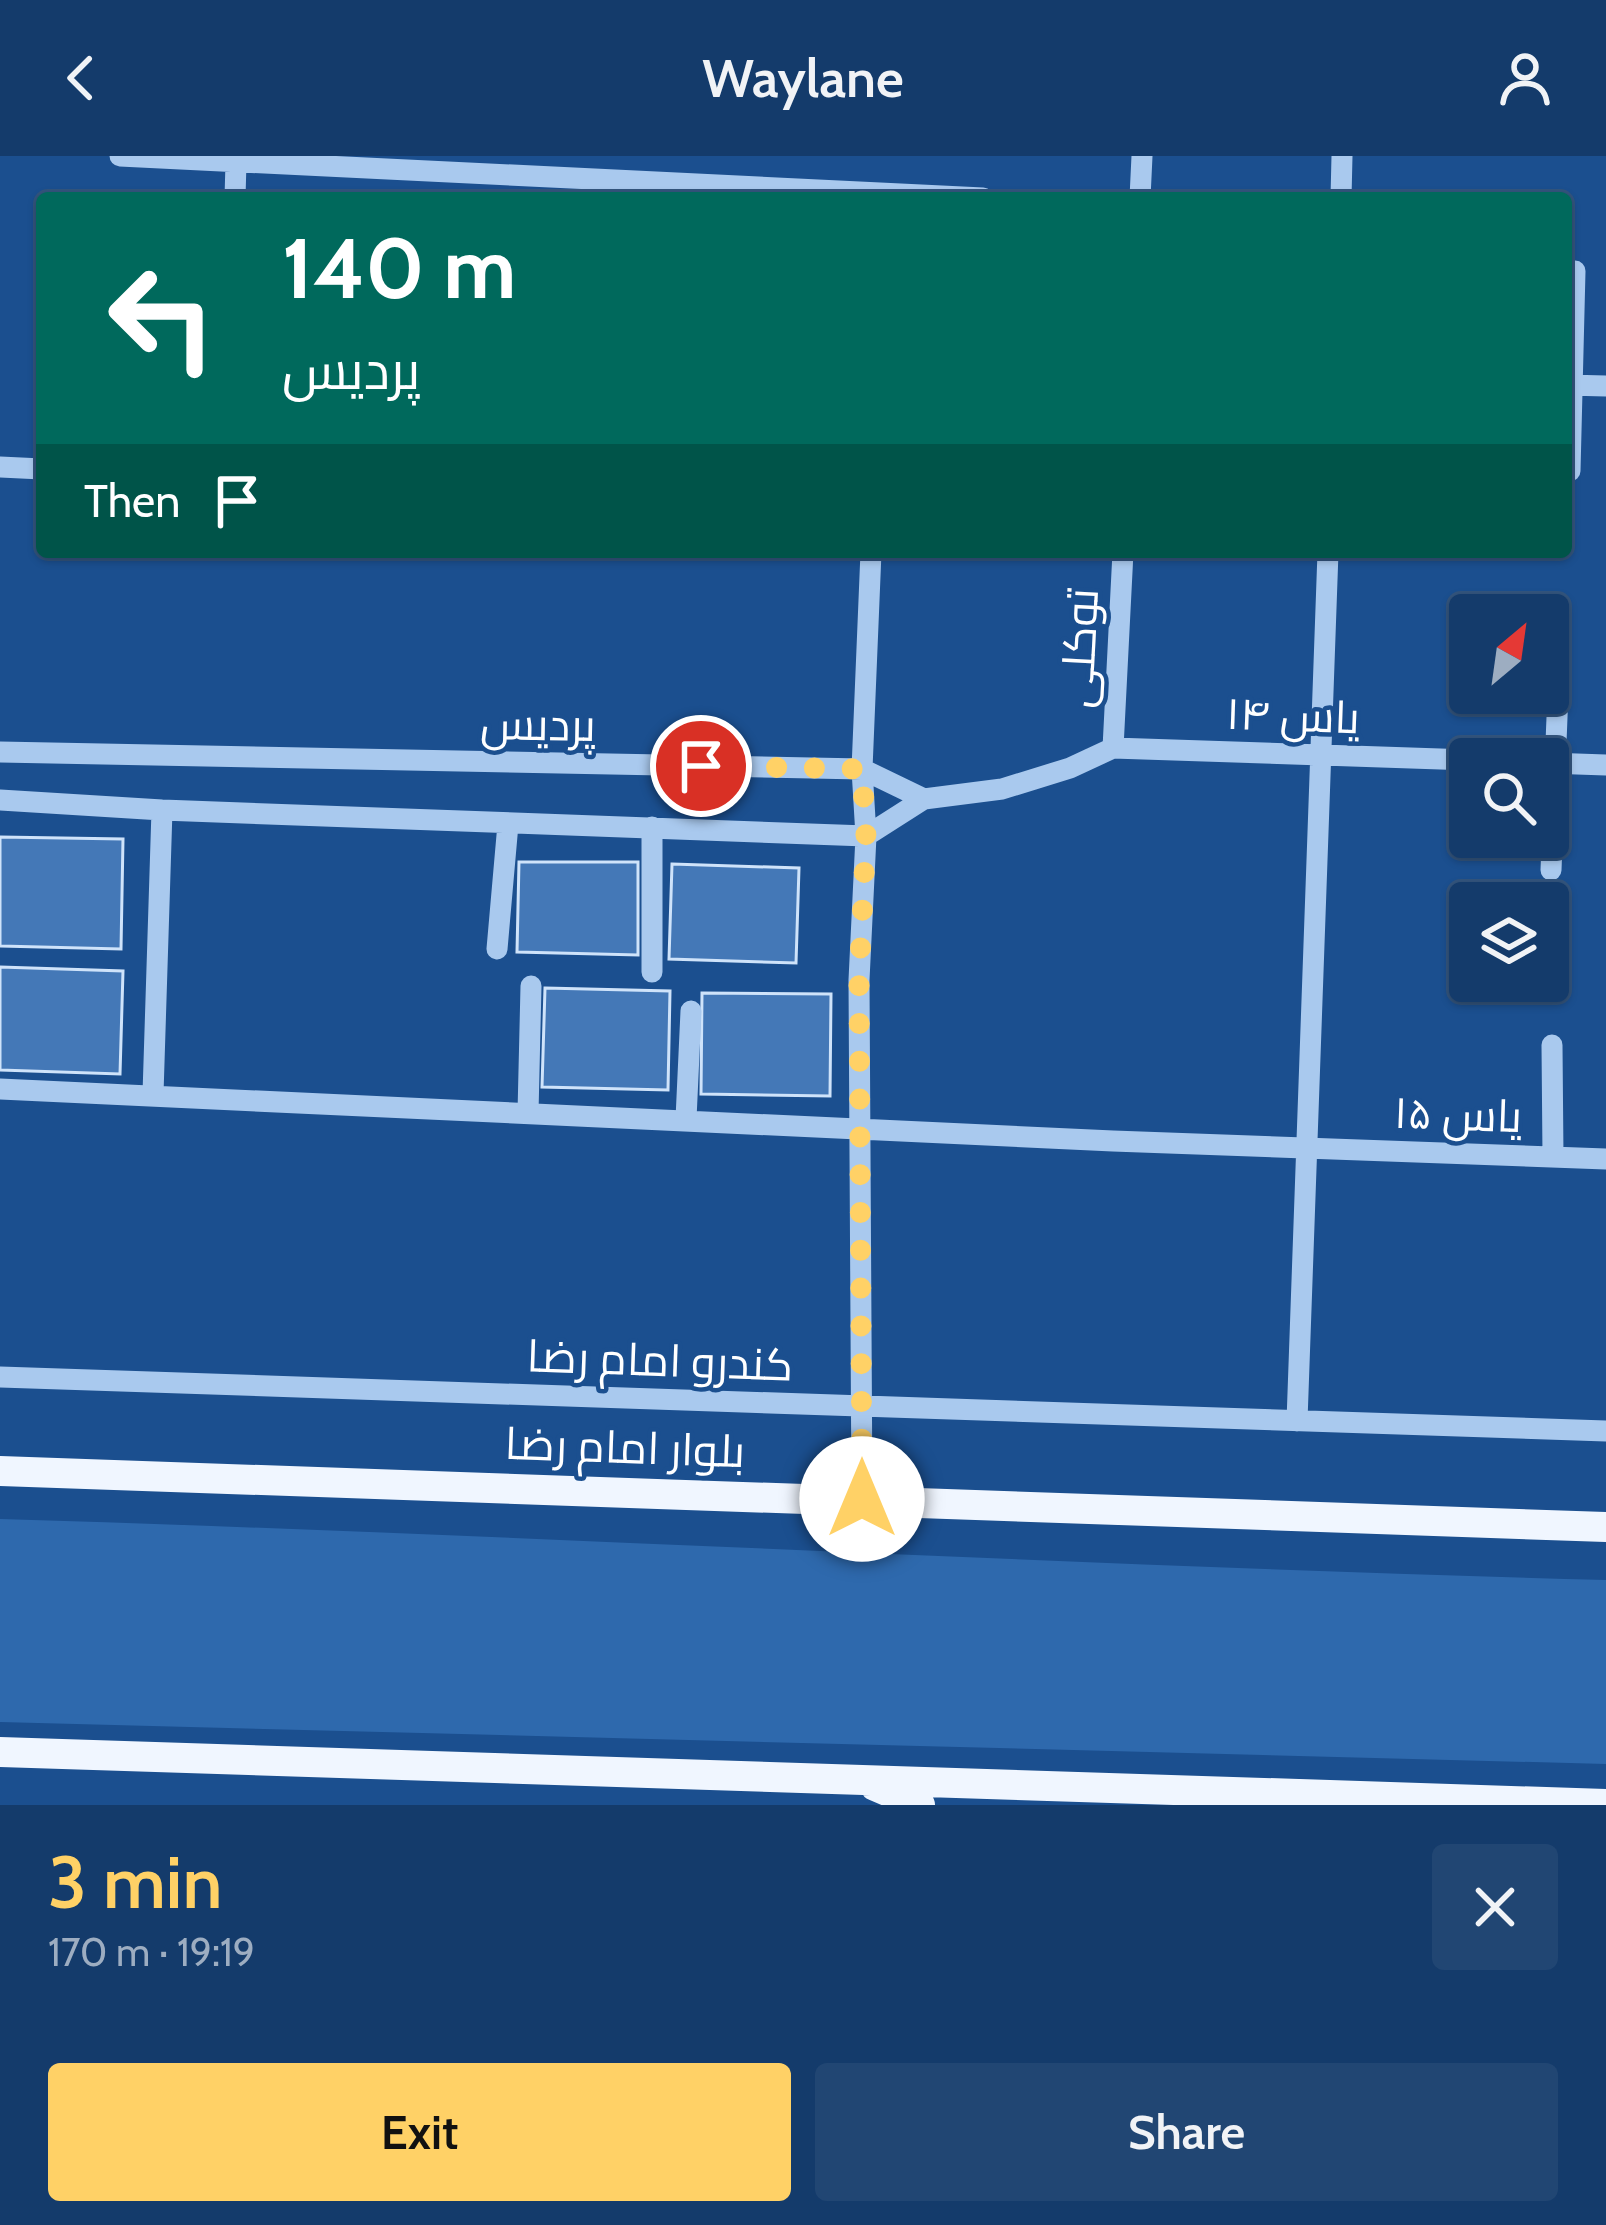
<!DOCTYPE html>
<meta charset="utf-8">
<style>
body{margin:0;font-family:Cabin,Cairo,sans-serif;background:#214673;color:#f1f3f6;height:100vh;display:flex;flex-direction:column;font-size:45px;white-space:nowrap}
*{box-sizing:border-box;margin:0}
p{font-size:39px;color:#9dadc1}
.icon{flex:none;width:66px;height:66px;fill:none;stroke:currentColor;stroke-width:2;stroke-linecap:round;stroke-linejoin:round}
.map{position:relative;height:1649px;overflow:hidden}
.panel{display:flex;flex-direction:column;background:#143b6b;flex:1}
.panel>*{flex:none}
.banner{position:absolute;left:36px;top:36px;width:1536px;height:366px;border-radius:12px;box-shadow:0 3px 9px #0004,0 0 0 3px #33557e;background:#00695c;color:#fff;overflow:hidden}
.needle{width:78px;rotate:29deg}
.buttons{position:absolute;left:1449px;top:438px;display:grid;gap:24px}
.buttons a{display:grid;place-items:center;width:120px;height:120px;border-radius:12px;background:#143b6b;box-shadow:0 3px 9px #0004,0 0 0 3px #33557e;font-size:60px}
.pin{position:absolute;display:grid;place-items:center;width:102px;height:102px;color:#fff;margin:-51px;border:6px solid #fff;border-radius:50%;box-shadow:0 3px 12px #0007}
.me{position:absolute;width:132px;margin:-66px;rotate:0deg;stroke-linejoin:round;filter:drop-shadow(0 0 9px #0008)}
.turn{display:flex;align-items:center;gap:42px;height:252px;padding:0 48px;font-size:54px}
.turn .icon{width:156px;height:156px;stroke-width:2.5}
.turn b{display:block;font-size:84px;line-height:102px}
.then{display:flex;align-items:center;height:114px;padding:0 48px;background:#0003;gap:24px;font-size:45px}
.round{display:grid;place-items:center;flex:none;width:126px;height:126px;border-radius:12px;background:#214673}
.headline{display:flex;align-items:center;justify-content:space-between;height:204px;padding:0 48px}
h1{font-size:72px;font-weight:600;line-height:90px;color:#ffd166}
.button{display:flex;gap:24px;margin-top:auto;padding:24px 48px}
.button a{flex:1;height:138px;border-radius:12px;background:#ffd166;color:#111;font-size:48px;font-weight:600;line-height:138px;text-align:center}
.button a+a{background:#214673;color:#f1f3f6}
header{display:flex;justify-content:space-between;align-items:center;height:156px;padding:0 48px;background:#143b6b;font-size:54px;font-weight:600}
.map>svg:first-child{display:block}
.green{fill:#2e69ad}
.building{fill:#4478b7;stroke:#cfe3fa;stroke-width:3}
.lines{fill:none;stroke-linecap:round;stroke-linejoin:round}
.minor{stroke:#a9c9ee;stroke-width:21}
.major{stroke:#f0f6ff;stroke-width:30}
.route{stroke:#ffd166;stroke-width:21;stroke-dasharray:0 37.8}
.labels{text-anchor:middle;stroke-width:9;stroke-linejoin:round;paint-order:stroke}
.street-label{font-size:45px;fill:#fff;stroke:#1b4f8f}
</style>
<header><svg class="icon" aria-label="back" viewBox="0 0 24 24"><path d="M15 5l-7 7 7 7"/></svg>Waylane<svg class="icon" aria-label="person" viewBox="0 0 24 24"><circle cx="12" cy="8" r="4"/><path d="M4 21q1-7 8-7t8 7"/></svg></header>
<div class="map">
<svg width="1606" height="1649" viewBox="0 0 1606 1649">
<rect width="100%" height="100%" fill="#1b4f8f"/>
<!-- green -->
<path class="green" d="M 0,1363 C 536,1379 1070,1410 1606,1424 L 1606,1608 L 0,1566 Z"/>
<!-- building -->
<path class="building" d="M 0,681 L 123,683 L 121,793 L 0,790 Z
M 519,706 L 638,706 L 638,799 L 517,796 Z
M 672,708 L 799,712 L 796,807 L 669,803 Z
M 0,811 L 123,815 L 120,918 L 0,914 Z
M 545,832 L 670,835 L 668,934 L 542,931 Z
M 702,837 L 831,838 L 830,940 L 701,938 Z"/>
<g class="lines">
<!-- minor -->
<path class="minor" d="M 120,0 L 983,42
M 235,42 L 236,6
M 1140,42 L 1142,0
M 1341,42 L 1342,0
M 1566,229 L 1606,230
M 0,311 L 42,313
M 1570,315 L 1575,115
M 1113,592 L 1123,396
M 0,596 L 862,613 L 924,643
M 1548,607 L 1606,609
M 0,644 L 162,654 L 866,680 L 924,643 L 1002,633 L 1070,612 L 1113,592 L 1470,604
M 652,671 L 652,816
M 1551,714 L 1560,485
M 497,793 L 508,668
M 1552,889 L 1553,1001
M 0,933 L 1113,985 L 1606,1003
M 153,938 L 162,654
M 528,957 L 531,830
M 686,963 L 691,855
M 0,1221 L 1606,1275
M 1297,1265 L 1328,396
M 862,1344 L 859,824 L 866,680 L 862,613 L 871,396"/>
<!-- major -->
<path class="major" d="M 0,1315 L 1606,1371
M 0,1596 L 1606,1648
M 875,1630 L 920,1649"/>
</g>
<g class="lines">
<!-- route -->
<path class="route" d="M 701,610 L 862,613 L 866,680 L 859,824 L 862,1343"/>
</g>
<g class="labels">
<!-- street labels -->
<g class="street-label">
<text transform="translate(1079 492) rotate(-87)" y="16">توکلی</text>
<text transform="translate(1293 559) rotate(2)" y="16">یاس ۱۴</text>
<text transform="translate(538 568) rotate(1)" y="16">پردیس</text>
<text transform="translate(1458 958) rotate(2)" y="16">یاس ۱۵</text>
<text transform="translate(660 1204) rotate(2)" y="16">کندرو امام رضا</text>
<text transform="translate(625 1291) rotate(2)" y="16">بلوار امام رضا</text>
</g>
</g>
</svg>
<div class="buttons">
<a><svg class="needle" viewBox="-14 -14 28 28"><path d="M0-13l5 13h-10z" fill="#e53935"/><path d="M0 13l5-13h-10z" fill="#9dadc1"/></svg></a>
<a><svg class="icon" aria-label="search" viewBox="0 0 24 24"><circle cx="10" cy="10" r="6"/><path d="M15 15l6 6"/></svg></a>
<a><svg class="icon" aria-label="layers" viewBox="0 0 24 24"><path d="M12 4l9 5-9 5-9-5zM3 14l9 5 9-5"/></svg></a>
</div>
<div class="pin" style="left:701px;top:610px;background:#d93025"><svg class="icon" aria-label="arrive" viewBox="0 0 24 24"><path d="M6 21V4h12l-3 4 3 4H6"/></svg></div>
<svg class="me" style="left:862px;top:1343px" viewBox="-20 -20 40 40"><circle r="19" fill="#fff"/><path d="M0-13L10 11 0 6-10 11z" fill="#ffd166"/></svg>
<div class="banner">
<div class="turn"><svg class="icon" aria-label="left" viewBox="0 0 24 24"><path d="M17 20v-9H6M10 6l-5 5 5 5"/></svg><div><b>140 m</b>پردیس</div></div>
<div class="then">Then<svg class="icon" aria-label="arrive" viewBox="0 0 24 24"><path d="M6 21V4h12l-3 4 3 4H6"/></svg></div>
</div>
</div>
<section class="panel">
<div class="headline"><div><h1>3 min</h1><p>170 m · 19:19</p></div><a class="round"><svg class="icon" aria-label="close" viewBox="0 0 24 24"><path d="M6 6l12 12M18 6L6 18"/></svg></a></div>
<div class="button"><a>Exit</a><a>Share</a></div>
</section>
